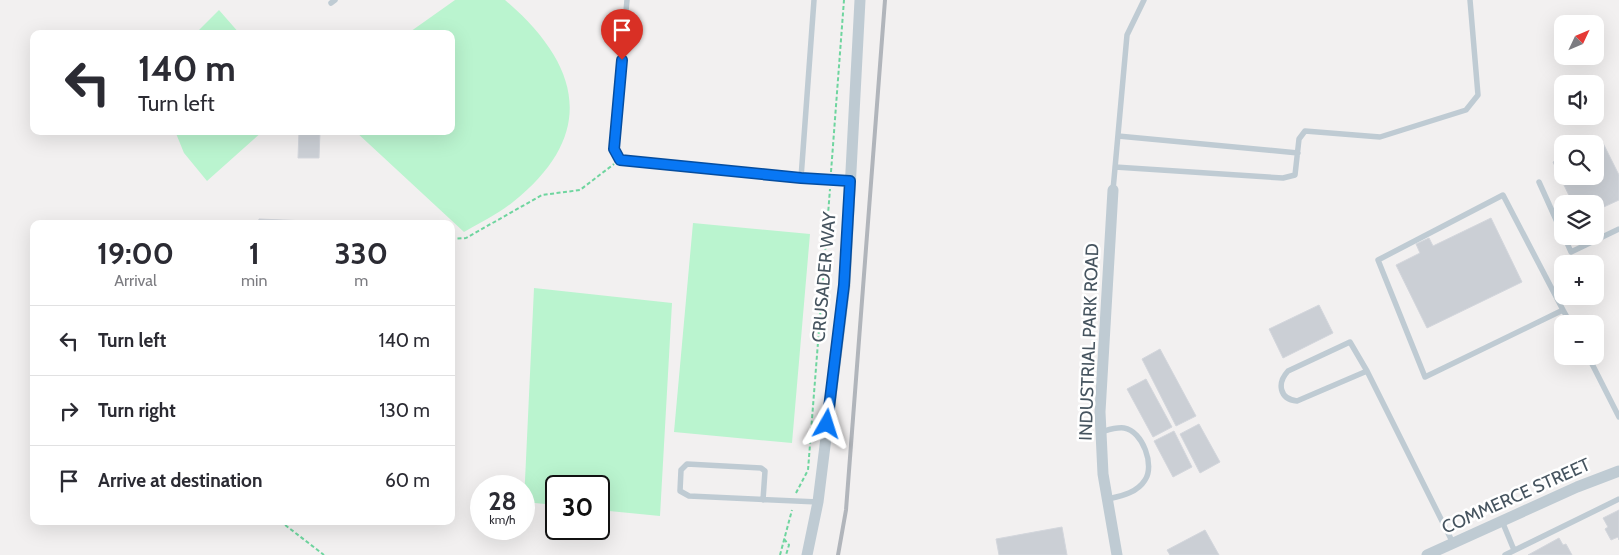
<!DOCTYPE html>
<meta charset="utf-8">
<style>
body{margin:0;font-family:Cabin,sans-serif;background:#f2f2f3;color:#2b2b33;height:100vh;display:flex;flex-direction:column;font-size:19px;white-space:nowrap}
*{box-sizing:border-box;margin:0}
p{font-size:16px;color:#7c7c81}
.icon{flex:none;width:28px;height:28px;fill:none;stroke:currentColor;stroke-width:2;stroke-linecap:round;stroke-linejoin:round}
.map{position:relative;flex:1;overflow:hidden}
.details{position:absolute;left:30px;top:220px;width:425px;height:305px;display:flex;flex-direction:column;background:#fff;border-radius:10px;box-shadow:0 5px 20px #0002}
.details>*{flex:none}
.banner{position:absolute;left:30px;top:30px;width:425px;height:105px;border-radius:10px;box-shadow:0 5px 20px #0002;background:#fff;color:#2b2b33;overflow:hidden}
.needle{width:32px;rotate:46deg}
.buttons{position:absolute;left:1554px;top:15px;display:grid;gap:10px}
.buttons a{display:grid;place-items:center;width:50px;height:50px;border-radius:10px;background:#fff;box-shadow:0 5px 20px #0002;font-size:25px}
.speed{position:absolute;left:470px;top:475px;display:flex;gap:10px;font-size:25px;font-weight:700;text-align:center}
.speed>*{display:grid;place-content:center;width:65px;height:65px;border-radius:50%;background:#fff;box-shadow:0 5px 20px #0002;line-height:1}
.speed small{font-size:12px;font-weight:400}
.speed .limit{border:2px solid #111;border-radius:8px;background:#fff;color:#111}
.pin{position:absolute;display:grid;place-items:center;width:42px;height:42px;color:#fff;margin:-51px -21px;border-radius:50% 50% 50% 0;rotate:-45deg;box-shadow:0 0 5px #0007}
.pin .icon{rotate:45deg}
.me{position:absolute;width:55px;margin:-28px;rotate:6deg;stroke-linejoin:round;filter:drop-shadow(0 0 4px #0008)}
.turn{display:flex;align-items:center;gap:18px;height:105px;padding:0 25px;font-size:22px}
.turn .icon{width:65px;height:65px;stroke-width:2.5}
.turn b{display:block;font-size:35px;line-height:42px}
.eta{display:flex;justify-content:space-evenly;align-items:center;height:85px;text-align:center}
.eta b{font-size:30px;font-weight:700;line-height:35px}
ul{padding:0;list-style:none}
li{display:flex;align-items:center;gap:15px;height:70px;padding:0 25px;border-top:1px solid #e1e1e2}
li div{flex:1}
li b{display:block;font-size:19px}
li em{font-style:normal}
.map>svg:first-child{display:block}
.green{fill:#baf4cf}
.building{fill:#cbcfd5;stroke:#d3d6dc}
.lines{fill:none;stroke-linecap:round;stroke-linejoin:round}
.path{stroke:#6fd59f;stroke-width:2;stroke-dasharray:4 2.5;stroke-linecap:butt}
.lane{stroke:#bfcbd3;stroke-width:5.5}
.street{stroke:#bfcbd3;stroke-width:11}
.rail{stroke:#b1b5bb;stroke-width:4}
.route-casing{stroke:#054d9f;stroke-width:12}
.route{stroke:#0877f4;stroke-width:9}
.labels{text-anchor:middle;stroke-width:5;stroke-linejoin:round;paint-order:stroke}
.street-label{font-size:18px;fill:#46545f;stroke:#fff}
</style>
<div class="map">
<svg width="1619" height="555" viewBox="0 0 1619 555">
<rect width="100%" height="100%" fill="#f2f0f0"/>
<!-- green -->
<path class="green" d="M 455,0 L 505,0 C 581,65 598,134 513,202 C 498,214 480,223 464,232 L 355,131 L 451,131 L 451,34 L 407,34 Z
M 219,10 L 240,34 L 195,34 Z
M 175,131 L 263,131 L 207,181 L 184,153 Z
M 693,223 L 810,234 L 792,443 L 674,432 Z
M 534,288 L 672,303 L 660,516 L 599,510 L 599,486 L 556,486 L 556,505 L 524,502 Z"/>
<!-- building -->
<path class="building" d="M 299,131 L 320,131 L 319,158 L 298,158 Z
M 1601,139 L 1619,175 L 1619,200 L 1595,211 L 1595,204 L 1573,204 L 1553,162 L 1562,158 L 1562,176 L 1595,176 L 1595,144 L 1591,144 Z
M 1491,218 L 1522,282 L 1427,328 L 1396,265 L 1420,253 L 1416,244 L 1429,238 L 1433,246 Z
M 259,219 L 307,221 L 307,224 L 258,224 Z
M 1319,305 L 1333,333 L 1283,358 L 1269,329 Z
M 1160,349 L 1196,416 L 1176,426 L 1142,359 Z
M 1146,379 L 1172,427 L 1153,437 L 1127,389 Z
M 1199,424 L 1220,462 L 1200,473 L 1180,434 Z
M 1174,431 L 1192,467 L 1173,477 L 1154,441 Z
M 1619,510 L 1619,540 L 1618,537 L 1611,540 L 1605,529 L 1608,527 L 1603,518 Z
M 1062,527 L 1067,555 L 999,555 L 996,539 Z
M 1205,530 L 1219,555 L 1170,555 L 1167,550 Z
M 1559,538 L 1563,545 L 1566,544 L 1572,555 L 1528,555 Z"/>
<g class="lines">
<!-- path -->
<path class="path" d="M 831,172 L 844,0
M 451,239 L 466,238 L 542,195 L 580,190 L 614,164
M 796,493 L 808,470 L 830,189
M 280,521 L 324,555
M 784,539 L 789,545 L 786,555
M 780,555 L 792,510"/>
<!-- lane -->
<path class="lane" d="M 627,0 L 614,149 L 620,160 L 801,178 L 850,181
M 331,3 L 335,0
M 1118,136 L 1298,153
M 1115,167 L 1283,178 L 1295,175 L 1299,139 L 1305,131 L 1380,137 L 1466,110 L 1478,95 L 1470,0
M 801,178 L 814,0
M 1539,182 L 1562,233
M 1113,190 L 1127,35 L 1144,0
M 1564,236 L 1571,252 L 1619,229
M 1563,310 L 1425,377 L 1378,260 L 1503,195 L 1563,310 L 1571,324
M 1588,356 L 1619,417
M 1367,371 L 1350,342 L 1288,371 C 1277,383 1279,399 1297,401 L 1367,371 L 1453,543
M 1101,432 C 1108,430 1116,427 1124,428 C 1143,431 1155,466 1145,480 C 1137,493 1121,496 1108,499
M 763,500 L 765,471 L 761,468 L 687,464 L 681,470 L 680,491 L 689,496 L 818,502
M 1502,521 L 1514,550
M 1505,555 L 1619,499"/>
<!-- street -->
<path class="street" d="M 1113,190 L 1100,412 L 1103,474 L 1117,555
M 807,555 L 818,502 L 845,285 L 860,0
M 1427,555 L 1577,487 L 1619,471"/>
<!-- rail -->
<path class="rail" d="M 838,555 L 846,510 L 885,0"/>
</g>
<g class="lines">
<!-- route casing -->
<g class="route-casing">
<path id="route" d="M 622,60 L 614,149 L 620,160 L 801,178 L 850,181 L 844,285 L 827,424"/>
</g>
<!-- route -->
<use href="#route" class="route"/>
</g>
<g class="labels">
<!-- street labels -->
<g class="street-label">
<text transform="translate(824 277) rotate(-85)" y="6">CRUSADER WAY</text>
<text transform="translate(1089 342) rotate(-88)" y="6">INDUSTRIAL PARK ROAD</text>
<text transform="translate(1516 496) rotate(-24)" y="6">COMMERCE STREET</text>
</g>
</g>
</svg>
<div class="buttons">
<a><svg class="needle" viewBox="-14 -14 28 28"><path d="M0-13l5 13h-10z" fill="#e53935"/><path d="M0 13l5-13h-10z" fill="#7c7c81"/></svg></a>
<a><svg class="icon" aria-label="sound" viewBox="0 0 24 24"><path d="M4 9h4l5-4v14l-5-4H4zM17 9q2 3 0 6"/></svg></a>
<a><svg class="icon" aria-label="search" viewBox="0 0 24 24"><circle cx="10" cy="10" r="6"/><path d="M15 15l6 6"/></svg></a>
<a><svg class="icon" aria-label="layers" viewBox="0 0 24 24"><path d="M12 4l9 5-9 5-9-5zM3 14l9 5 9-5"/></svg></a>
<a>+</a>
<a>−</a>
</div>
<div class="speed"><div>28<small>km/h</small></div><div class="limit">30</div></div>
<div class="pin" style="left:622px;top:60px;background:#d93025"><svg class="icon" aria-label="arrive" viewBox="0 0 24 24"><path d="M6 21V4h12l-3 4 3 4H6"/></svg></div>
<svg class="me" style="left:827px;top:424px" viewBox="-20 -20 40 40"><path d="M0-17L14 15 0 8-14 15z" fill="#0877f4" stroke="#fff" stroke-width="4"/></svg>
<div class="banner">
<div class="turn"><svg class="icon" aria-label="left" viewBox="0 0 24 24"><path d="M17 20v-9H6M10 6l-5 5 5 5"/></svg><div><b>140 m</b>Turn left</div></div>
</div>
<section class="details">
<div class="eta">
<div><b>19:00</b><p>Arrival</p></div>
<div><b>1</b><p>min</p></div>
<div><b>330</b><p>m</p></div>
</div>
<ul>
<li><svg class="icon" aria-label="left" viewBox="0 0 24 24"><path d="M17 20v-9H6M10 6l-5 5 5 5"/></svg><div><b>Turn left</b></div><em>140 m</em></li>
<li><svg class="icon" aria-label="right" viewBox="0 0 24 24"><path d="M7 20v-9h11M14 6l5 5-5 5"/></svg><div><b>Turn right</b></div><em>130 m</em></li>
<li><svg class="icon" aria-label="arrive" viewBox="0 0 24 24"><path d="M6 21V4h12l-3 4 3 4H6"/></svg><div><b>Arrive at destination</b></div><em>60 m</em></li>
</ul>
</section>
</div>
